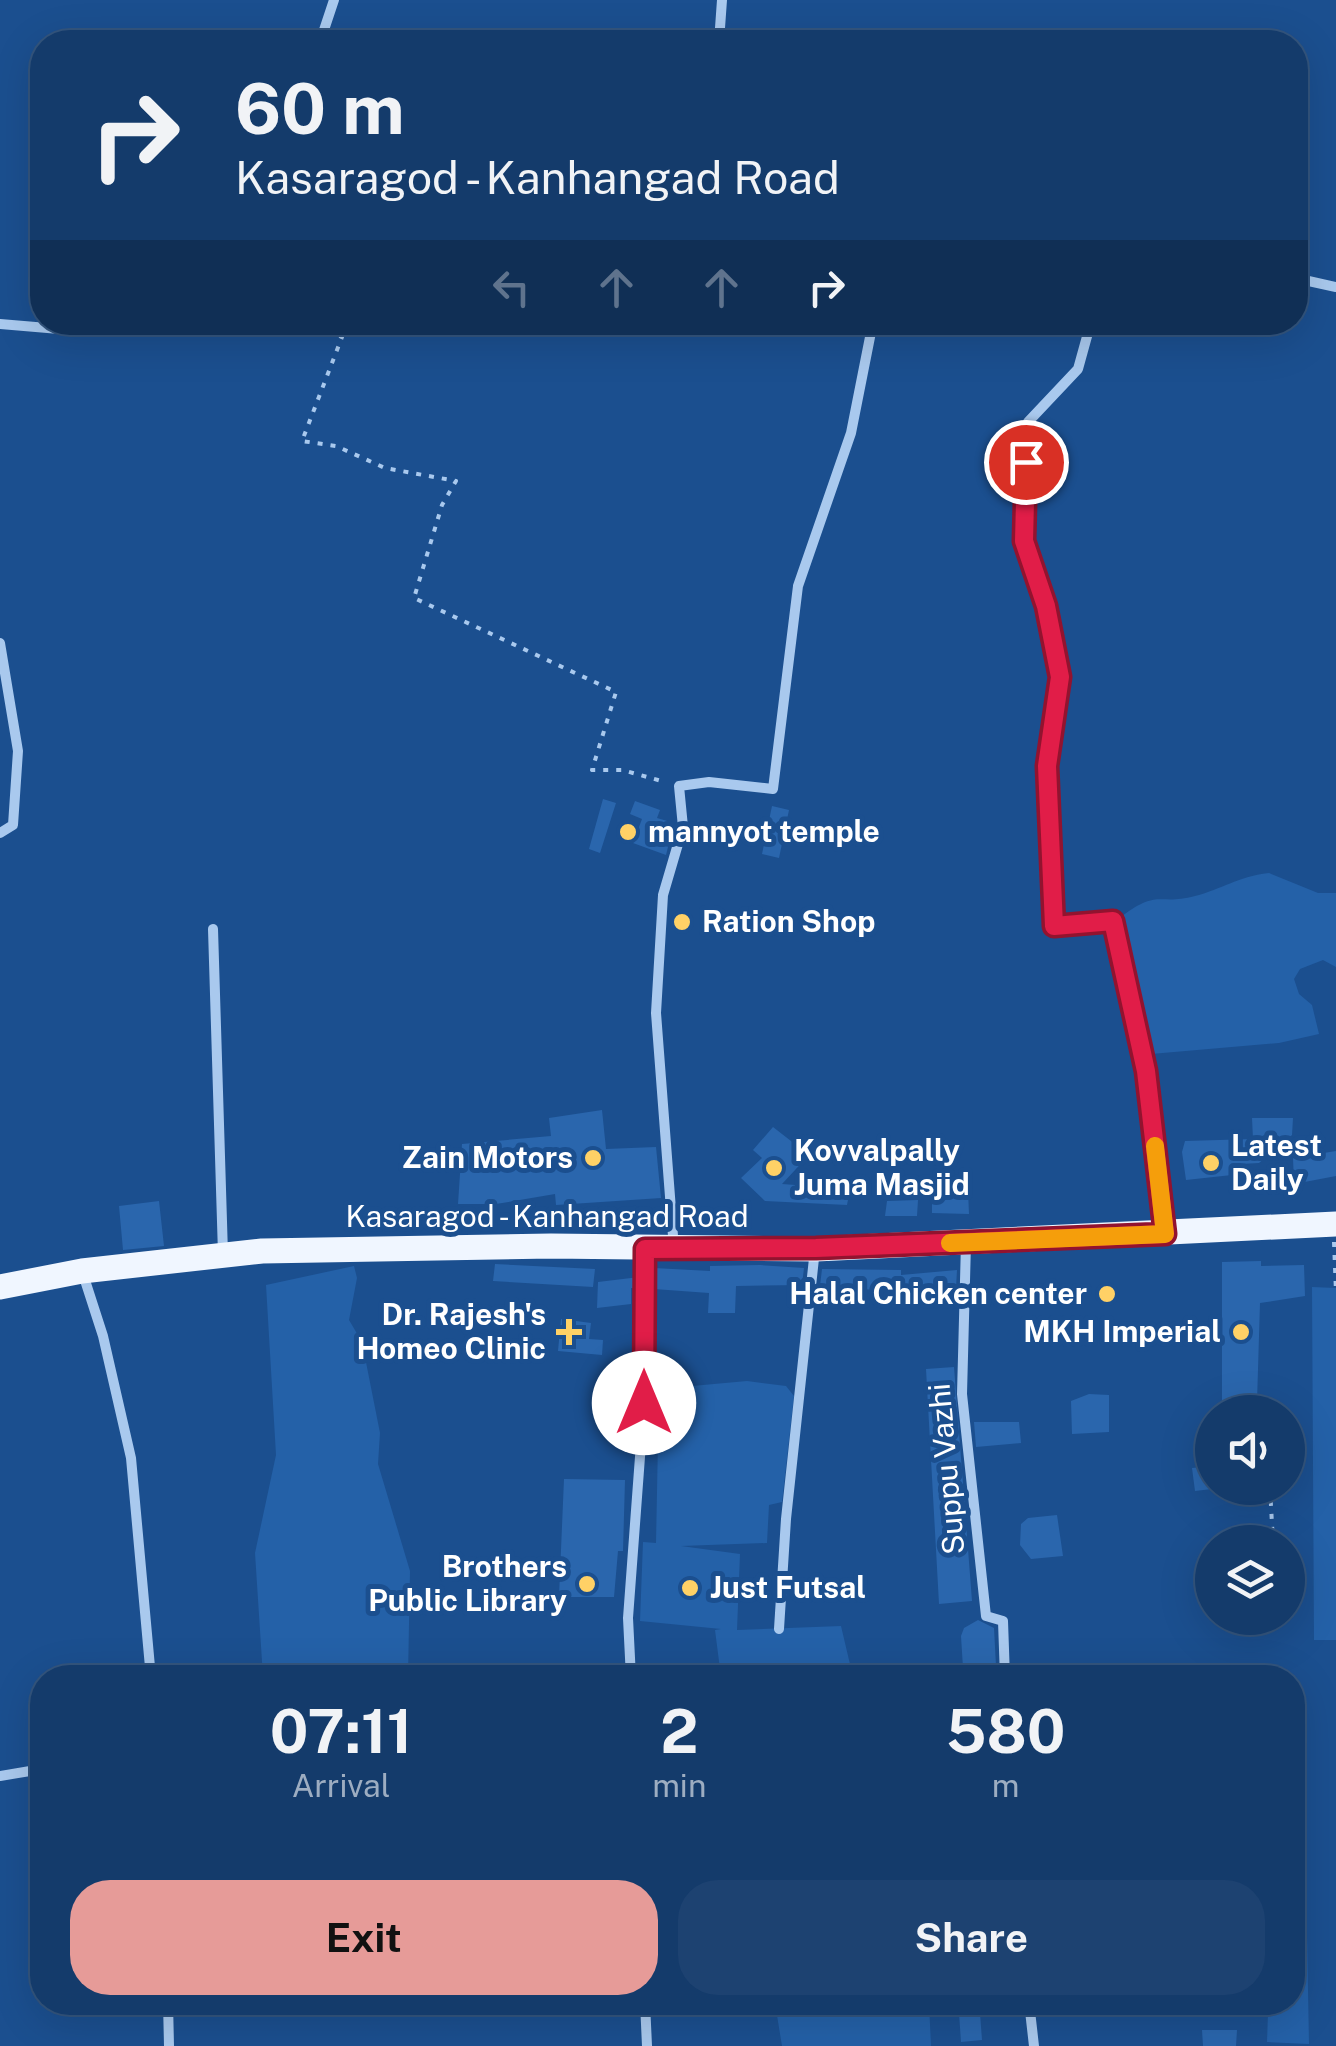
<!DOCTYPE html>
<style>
body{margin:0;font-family:"Public Sans",sans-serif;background:#1d4271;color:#f1f3f6;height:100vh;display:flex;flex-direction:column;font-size:38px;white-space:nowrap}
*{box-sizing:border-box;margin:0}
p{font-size:32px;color:#9dadc1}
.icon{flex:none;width:55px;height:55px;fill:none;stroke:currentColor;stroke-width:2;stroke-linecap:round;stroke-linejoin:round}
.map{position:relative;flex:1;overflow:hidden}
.panel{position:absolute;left:30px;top:1665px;width:1275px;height:350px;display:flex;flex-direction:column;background:#143b6b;border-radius:40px;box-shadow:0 10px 40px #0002,0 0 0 2px #33557e}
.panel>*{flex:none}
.hud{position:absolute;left:30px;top:30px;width:1278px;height:305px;border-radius:40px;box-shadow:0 10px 40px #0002,0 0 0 2px #33557e;background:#143b6b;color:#f1f3f6;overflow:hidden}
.controls{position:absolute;left:1195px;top:1395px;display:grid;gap:20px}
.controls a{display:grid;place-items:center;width:110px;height:110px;border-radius:50%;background:#143b6b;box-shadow:0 10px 40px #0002,0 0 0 2px #33557e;font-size:50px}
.pin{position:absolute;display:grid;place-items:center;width:85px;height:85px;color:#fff;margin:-42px;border:5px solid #fff;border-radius:50%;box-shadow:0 2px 10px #0007}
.me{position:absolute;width:110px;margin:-55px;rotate:0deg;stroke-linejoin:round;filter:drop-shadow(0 0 8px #0008)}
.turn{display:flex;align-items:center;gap:35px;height:210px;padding:0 40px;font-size:45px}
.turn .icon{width:130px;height:130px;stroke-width:2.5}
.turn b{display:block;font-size:70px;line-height:85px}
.lanes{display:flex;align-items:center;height:95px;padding:0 40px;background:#0003;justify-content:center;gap:50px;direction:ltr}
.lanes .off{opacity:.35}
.eta{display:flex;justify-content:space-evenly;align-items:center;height:170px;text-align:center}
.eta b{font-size:60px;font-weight:700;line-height:70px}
.cta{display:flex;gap:20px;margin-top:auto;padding:20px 40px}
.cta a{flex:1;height:115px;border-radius:40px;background:#e69b98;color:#111;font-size:40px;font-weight:700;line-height:115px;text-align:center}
.cta a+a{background:#1d4271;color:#f1f3f6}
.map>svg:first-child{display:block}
.green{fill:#2461a8}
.building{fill:#2a66ad}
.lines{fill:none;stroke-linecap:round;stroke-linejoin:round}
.path{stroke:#a9c9ee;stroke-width:4;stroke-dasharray:5 8;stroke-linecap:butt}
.street{stroke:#a9c9ee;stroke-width:10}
.primary{stroke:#f0f6ff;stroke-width:25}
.route-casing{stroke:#92132f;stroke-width:25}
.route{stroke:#e11d48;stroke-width:18}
.slow{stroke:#f59e0b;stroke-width:18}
.poi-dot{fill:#ffd166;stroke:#1b4f8f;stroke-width:4}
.labels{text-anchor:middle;stroke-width:10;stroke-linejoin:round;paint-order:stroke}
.poi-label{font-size:30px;font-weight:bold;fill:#fff;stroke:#1b4f8f;text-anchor:start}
.street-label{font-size:30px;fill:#fff;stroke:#1b4f8f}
</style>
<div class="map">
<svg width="1336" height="2046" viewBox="0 0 1336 2046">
<rect width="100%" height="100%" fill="#1b4f8f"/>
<!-- green -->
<path class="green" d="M 1269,873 L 1318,893 L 1336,893 L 1336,967 L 1323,960 L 1300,969 L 1294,979 L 1299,994 L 1312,1005 L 1319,1034 L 1279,1043 L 1151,1054 L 1122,916 C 1160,888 1158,906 1195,896 C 1223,889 1236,877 1269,873 Z
M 354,1266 L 357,1278 L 349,1320 L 362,1342 L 380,1433 L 378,1464 L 410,1571 L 408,1677 L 263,1677 L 255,1553 L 276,1455 L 266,1285 Z
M 1312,1287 L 1336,1288 L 1336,1640 L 1314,1640 Z
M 747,1381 L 786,1386 L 794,1396 L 782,1502 L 769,1505 L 767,1543 L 681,1546 L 740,1554 L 737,1630 L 841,1626 L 853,1677 L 721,1677 L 715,1630 L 721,1629 L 640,1621 L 643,1542 L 656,1543 L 659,1389 Z
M 1293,1819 L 1305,1825 L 1309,2044 L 1267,2042 L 1268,2013 L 1235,2003 L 1292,2002 Z
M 775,2003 L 929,2003 L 931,2046 L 782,2046 Z"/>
<!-- building -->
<path class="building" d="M 603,799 L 616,803 L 600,853 L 589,849 Z
M 635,801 L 660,810 L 657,818 L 674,823 L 666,855 L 633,843 L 642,819 L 630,814 Z
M 772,806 L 789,810 L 779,858 L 762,854 Z
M 602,1110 L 606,1149 L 656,1147 L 661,1198 L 556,1205 L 555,1194 L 496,1204 L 458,1204 L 462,1144 L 551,1136 L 549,1118 Z
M 1252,1118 L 1293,1118 L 1292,1135 L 1259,1163 L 1240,1164 L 1241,1174 L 1186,1180 L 1182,1152 L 1185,1141 L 1253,1139 Z
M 773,1127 L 809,1155 L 782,1184 L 850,1189 L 847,1205 L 765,1201 L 741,1178 L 762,1158 L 753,1150 Z
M 1336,1151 L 1336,1176 L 1294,1184 L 1293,1158 Z
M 968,1191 L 969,1214 L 932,1213 L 932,1193 Z
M 918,1200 L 917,1216 L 885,1216 L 887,1201 Z
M 159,1201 L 164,1246 L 123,1250 L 119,1206 Z
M 1261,1261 L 1261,1266 L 1304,1265 L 1305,1296 L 1260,1303 L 1257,1402 L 1222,1403 L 1222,1262 Z
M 495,1264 L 595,1269 L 593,1287 L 493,1281 Z
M 760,1265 L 804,1268 L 802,1285 L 736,1286 L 735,1313 L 708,1313 L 709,1293 L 654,1289 L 654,1268 L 710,1271 L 710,1266 Z
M 822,1269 L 901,1270 L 901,1275 L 957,1270 L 956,1288 L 903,1292 L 820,1286 Z
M 631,1278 L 636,1278 L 636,1288 L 631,1288 L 631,1304 L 597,1308 L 598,1282 Z
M 561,1319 L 591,1323 L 589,1339 L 603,1340 L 602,1355 L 558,1351 Z
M 954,1367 L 972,1601 L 939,1604 L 926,1369 Z
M 1089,1394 L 1109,1395 L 1109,1432 L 1072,1434 L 1071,1401 Z
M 974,1422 L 1019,1422 L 1021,1443 L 976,1447 Z
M 1212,1466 L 1212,1489 L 1195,1491 L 1192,1468 Z
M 564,1479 L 625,1480 L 623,1551 L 618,1551 L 614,1597 L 559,1597 Z
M 1057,1515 L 1063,1556 L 1031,1559 L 1020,1545 L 1021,1524 L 1028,1518 Z
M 978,1620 L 994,1628 L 996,1666 L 963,1668 L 961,1636 L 964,1628 Z
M 959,2013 L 980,2013 L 982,2040 L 961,2042 Z
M 1202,2030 L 1237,2030 L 1236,2046 L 1203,2046 Z"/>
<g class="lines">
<!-- path -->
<path class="path" d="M 303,322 L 342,337 L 302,441 L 336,446 L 385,468 L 456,481 L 442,505 L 414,598 L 616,692 L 592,770 L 622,770 L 665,782
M 1334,1242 L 1336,1292
M 1270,1488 L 1273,1542"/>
<!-- street -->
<path class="street" d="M 320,42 L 334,0
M 719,42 L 722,0
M 1295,278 L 1336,287
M 1091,322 L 1078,369 L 1028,422 L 1024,541 L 1046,606 L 1060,677 L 1047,766 L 1054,926 L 1113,921 L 1146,1071 L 1165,1234
M 0,324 L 71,330 L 181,322
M 0,643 L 18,751 L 13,825 L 0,833
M 213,929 L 223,1254
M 966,1243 L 962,1394 L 986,1616 L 1003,1621 L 1005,1678
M 674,1249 L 656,1013 L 663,895 L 683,827 L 679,786 L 709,782 L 773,789 L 798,586 L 851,433 L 873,322
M 82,1271 L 103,1336 L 131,1458 L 151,1678
M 779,1629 L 786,1519 L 815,1249
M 631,1678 L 628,1618 L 644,1403 L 645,1250
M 0,1776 L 42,1769
M 168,2002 L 169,2046
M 645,2002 L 647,2046
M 1029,2002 L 1034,2046"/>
<!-- primary -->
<path class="primary" d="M 0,1287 L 82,1271 L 262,1251 L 551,1246 L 816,1249 L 1336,1224"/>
</g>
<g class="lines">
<!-- route casing -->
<g class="route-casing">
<path id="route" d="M 644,1403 L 645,1249 L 816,1248 L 1165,1234 L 1146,1071 L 1113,921 L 1054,926 L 1047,766 L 1060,677 L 1046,606 L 1024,541 L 1026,462"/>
</g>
<!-- route -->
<use href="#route" class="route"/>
<!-- slow -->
<path class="slow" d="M 950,1243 L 1165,1234 L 1155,1146"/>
</g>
<!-- markers -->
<g class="poi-dot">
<circle cx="628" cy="832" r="10"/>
<circle cx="682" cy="922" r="10"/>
<circle cx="593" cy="1158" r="10"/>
<circle cx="1211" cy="1163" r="10"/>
<circle cx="774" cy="1168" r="10"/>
<circle cx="1107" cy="1294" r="10"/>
<path d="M564 1317h10v10h10v10h-10v10h-10v-10h-10v-10h10z"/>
<circle cx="1241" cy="1332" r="10"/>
<circle cx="587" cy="1584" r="10"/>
<circle cx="690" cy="1588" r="10"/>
</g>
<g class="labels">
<!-- poi labels -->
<g class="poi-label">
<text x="648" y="842">mannyot temple</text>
<text x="702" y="932">Ration Shop</text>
<text x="1231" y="1156">Latest<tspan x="1231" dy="34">Daily</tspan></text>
<text x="794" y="1161">Kovvalpally<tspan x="794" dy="34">Juma Masjid</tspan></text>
<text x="573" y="1168" text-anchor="end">Zain Motors</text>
<text x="1087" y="1304" text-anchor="end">Halal Chicken center</text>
<text x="546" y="1325" text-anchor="end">Dr. Rajesh's<tspan x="546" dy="34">Homeo Clinic</tspan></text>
<text x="1221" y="1342" text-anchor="end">MKH Imperial</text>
<text x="567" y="1577" text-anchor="end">Brothers<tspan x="567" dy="34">Public Library</tspan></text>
<text x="710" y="1598">Just Futsal</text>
</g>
<!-- street labels -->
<g class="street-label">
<text x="547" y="1227">Kasaragod - Kanhangad Road</text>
<text transform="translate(947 1469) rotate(-95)" y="10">Suppu Vazhi</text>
</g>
</g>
</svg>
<div class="controls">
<a><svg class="icon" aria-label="sound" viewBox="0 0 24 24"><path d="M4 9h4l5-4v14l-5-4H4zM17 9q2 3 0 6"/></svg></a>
<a><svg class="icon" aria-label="layers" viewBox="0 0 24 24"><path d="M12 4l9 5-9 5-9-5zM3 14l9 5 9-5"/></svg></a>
</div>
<div class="pin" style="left:1026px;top:462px;background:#d93025"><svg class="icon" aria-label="arrive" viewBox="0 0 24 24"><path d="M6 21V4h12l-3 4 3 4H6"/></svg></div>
<svg class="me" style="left:644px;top:1403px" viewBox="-20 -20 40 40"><circle r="19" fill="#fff"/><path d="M0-13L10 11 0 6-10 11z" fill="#e11d48"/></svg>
<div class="hud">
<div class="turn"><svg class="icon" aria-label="right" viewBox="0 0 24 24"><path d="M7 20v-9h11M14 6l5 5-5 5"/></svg><div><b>60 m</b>Kasaragod - Kanhangad Road</div></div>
<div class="lanes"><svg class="icon off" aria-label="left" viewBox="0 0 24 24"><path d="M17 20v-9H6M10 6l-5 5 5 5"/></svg><svg class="icon off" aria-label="ahead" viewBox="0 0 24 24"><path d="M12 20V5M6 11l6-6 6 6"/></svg><svg class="icon off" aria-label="ahead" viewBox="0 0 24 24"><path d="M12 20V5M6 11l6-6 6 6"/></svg><svg class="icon" aria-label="right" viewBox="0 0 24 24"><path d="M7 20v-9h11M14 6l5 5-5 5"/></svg></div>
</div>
<section class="panel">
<div class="eta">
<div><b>07:11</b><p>Arrival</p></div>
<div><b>2</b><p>min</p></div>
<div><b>580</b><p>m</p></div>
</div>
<div class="cta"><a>Exit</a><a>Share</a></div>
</section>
</div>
